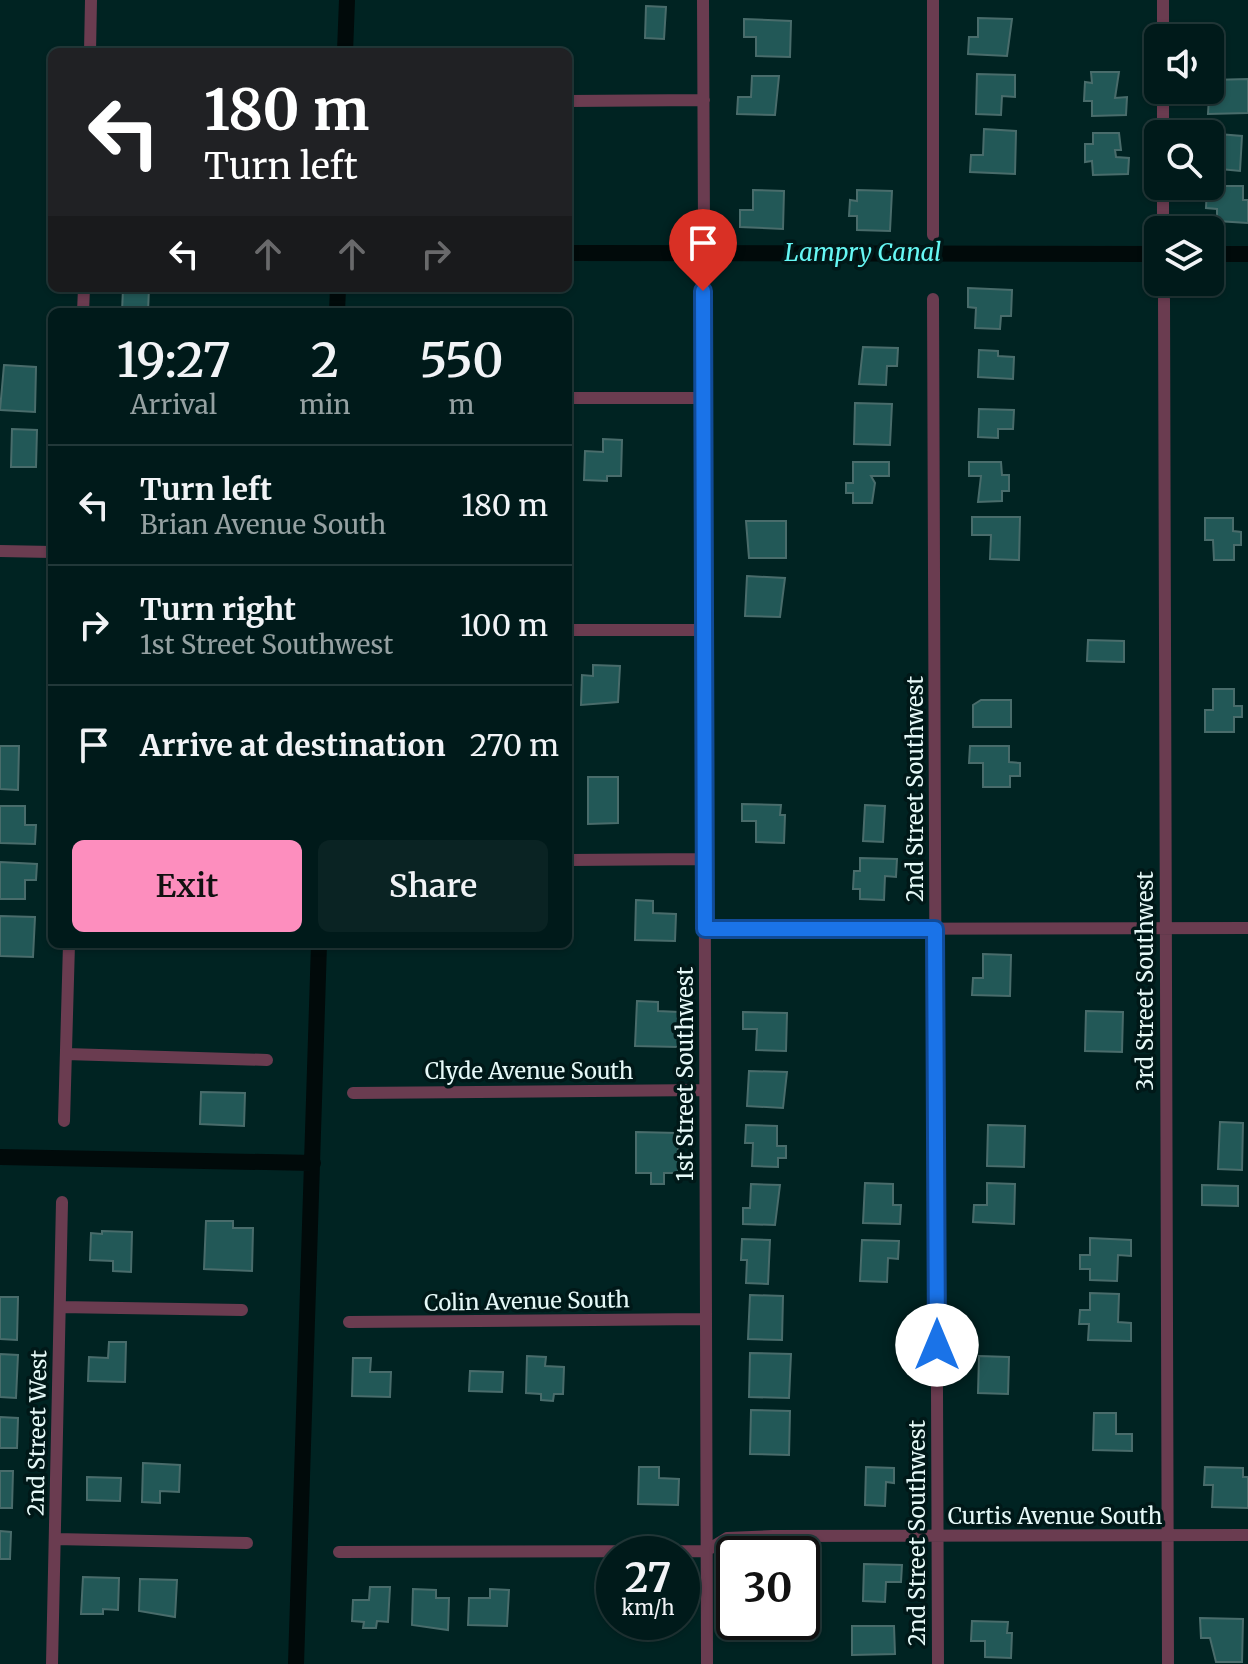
<!DOCTYPE html>
<style>
body{margin:0;font-family:Merriweather,serif;background:#0a2323;color:#f1f3f6;height:100vh;display:flex;flex-direction:column;font-size:30px;white-space:nowrap}
*{box-sizing:border-box;margin:0}
p{font-size:26px;color:#95a1a2}
.icon{flex:none;width:44px;height:44px;fill:none;stroke:currentColor;stroke-width:2;stroke-linecap:round;stroke-linejoin:round}
.map{position:relative;flex:1;overflow:hidden}
.side{position:absolute;left:48px;top:308px;width:524px;height:640px;display:flex;flex-direction:column;background:#001a1a;border-radius:12px;box-shadow:0 2px 6px #0004,0 0 0 2px #223839}
.side>*{flex:none}
.guide{position:absolute;left:48px;top:48px;width:524px;height:244px;border-radius:12px;box-shadow:0 2px 6px #0004,0 0 0 2px #223839;background:#202124;color:#fff;overflow:hidden}
.tools{position:absolute;left:1144px;top:24px;display:grid;gap:16px}
.tools a{display:grid;place-items:center;width:80px;height:80px;border-radius:12px;background:#001a1a;box-shadow:0 2px 6px #0004,0 0 0 2px #223839;font-size:40px}
.speed{position:absolute;left:596px;top:1536px;display:flex;gap:16px;font-size:40px;font-weight:700;text-align:center}
.speed>*{display:grid;place-content:center;width:104px;height:104px;border-radius:50%;background:#001a1a;box-shadow:0 2px 6px #0004,0 0 0 2px #223839;line-height:1}
.speed small{font-size:20px;font-weight:400}
.speed .limit{border:4px solid #111;border-radius:12px;background:#fff;color:#111}
.pin{position:absolute;display:grid;place-items:center;width:68px;height:68px;color:#fff;margin:-82px -34px;border-radius:50% 50% 50% 0;rotate:-45deg;box-shadow:0 0 8px #0007}
.pin .icon{rotate:45deg}
.me{position:absolute;width:88px;margin:-44px;rotate:0deg;stroke-linejoin:round;filter:drop-shadow(0 0 6px #0008)}
.turn{display:flex;align-items:center;gap:28px;height:168px;padding:0 24px;font-size:36px}
.turn .icon{width:104px;height:104px;stroke-width:2.5}
.turn b{display:block;font-size:56px;line-height:68px}
.lanes{display:flex;align-items:center;height:76px;padding:0 24px;background:#0003;justify-content:center;gap:40px;direction:ltr}
.lanes .off{opacity:.35}
.eta{display:flex;justify-content:space-evenly;align-items:center;height:136px;text-align:center}
.eta b{font-size:48px;font-weight:600;line-height:56px}
.action{display:flex;gap:16px;margin-top:auto;padding:16px 24px}
.action a{flex:1;height:92px;border-radius:12px;background:#fd8ebe;color:#111;font-size:32px;font-weight:600;line-height:92px;text-align:center}
.action a+a{background:#0a2323;color:#f1f3f6}
ul{padding:0;list-style:none}
li{display:flex;align-items:center;gap:24px;height:120px;padding:0 24px;border-top:2px solid #223839}
li div{flex:1}
li b{display:block;font-size:30px}
li em{font-style:normal}
.map>svg:first-child{display:block}
.lines{fill:none;stroke-linecap:round;stroke-linejoin:round}
.canal{stroke:#010a0a;stroke-width:16}
.building{fill:#225857;stroke:#496c6b;stroke-width:2}
.minor{stroke:#6a3c50;stroke-width:12}
.route-casing{stroke:#114b97;stroke-width:20}
.route{stroke:#1a73e8;stroke-width:14}
.labels{text-anchor:middle;stroke-width:7;stroke-linejoin:round;paint-order:stroke}
.street-label{font-size:22px;fill:#e6f9f8;stroke:#001818}
.water-label{font-size:24px;font-style:italic;fill:#66f8f5;stroke:#001818}
</style>
<div class="map">
<svg width="1248" height="1664" viewBox="0 0 1248 1664">
<rect width="100%" height="100%" fill="#002322"/>
<g class="lines">
<!-- canal -->
<path class="canal" d="M 345,52 L 347,0
M 568,253 L 1158,254
M 1210,254 L 1248,254
M 337,312 L 338,288
M 0,1157 L 313,1163
M 296,1664 L 319,944"/>
</g>
<!-- building -->
<path class="building" d="M 646,6 L 666,7 L 664,39 L 645,38 Z
M 978,18 L 1012,19 L 1007,56 L 968,54 L 969,37 L 978,37 Z
M 744,19 L 791,21 L 790,57 L 756,56 L 756,37 L 744,37 Z
M 1091,72 L 1119,72 L 1115,98 L 1127,97 L 1126,115 L 1092,116 L 1092,101 L 1084,101 L 1085,82 L 1092,83 Z
M 977,74 L 1015,75 L 1015,97 L 1002,96 L 1001,115 L 976,114 Z
M 752,76 L 779,76 L 775,115 L 737,114 L 738,97 L 751,97 Z
M 1248,79 L 1248,113 L 1208,114 L 1210,80 Z
M 984,129 L 1016,131 L 1015,174 L 970,172 L 971,155 L 983,155 Z
M 1093,133 L 1119,133 L 1121,150 L 1115,150 L 1116,157 L 1129,158 L 1128,174 L 1093,175 L 1092,161 L 1085,162 L 1085,144 L 1093,144 Z
M 1206,133 L 1242,136 L 1240,171 L 1210,168 L 1210,134 Z
M 1207,186 L 1243,186 L 1243,200 L 1248,200 L 1248,223 L 1217,221 L 1217,209 L 1206,208 Z
M 753,190 L 784,191 L 783,229 L 740,227 L 740,210 L 753,210 Z
M 857,190 L 892,191 L 890,231 L 857,230 L 857,216 L 849,216 L 850,200 L 857,201 Z
M 123,288 L 149,288 L 148,312 L 122,312 Z
M 968,288 L 1012,290 L 1011,316 L 1001,316 L 1000,329 L 975,328 L 976,308 L 968,307 Z
M 863,347 L 898,348 L 897,366 L 887,366 L 886,385 L 859,384 Z
M 979,350 L 998,351 L 998,356 L 1014,357 L 1013,379 L 978,377 Z
M 4,365 L 36,367 L 35,412 L 0,410 Z
M 855,403 L 892,404 L 890,445 L 854,444 Z
M 979,409 L 1014,410 L 1013,429 L 998,429 L 998,438 L 978,437 Z
M 12,429 L 37,430 L 36,467 L 11,467 Z
M 603,439 L 622,440 L 621,476 L 607,476 L 607,481 L 584,480 L 585,451 L 603,452 Z
M 853,462 L 889,462 L 889,476 L 871,476 L 875,483 L 872,503 L 853,503 L 853,493 L 846,493 L 846,483 L 853,483 Z
M 969,462 L 1001,462 L 1002,475 L 1009,475 L 1009,491 L 1002,491 L 1002,501 L 978,502 L 981,476 L 969,476 Z
M 972,517 L 1020,517 L 1019,560 L 990,559 L 991,535 L 972,535 Z
M 1205,518 L 1233,518 L 1233,531 L 1241,532 L 1241,545 L 1234,545 L 1234,560 L 1214,560 L 1213,540 L 1205,540 Z
M 746,521 L 786,521 L 786,558 L 749,558 Z
M 747,576 L 785,578 L 780,617 L 745,616 Z
M 1088,640 L 1124,641 L 1124,662 L 1087,661 Z
M 593,665 L 620,666 L 618,702 L 581,705 L 582,675 L 593,676 Z
M 1213,689 L 1234,689 L 1234,706 L 1242,706 L 1242,717 L 1234,717 L 1234,732 L 1205,732 L 1205,710 L 1213,710 Z
M 981,700 L 1011,700 L 1011,727 L 973,727 L 973,705 Z
M 0,746 L 19,746 L 18,790 L 0,789 Z
M 970,746 L 1009,746 L 1009,762 L 1020,763 L 1020,776 L 1010,776 L 1010,787 L 983,787 L 983,763 L 969,763 Z
M 588,777 L 618,777 L 618,823 L 588,824 Z
M 742,804 L 781,805 L 780,815 L 785,815 L 784,843 L 756,842 L 756,821 L 742,821 Z
M 865,805 L 885,806 L 883,842 L 863,841 Z
M 0,806 L 25,806 L 25,825 L 36,825 L 35,844 L 0,843 Z
M 860,858 L 897,859 L 896,877 L 885,876 L 884,900 L 860,899 L 860,889 L 853,889 L 854,871 L 860,871 Z
M 0,862 L 37,864 L 36,880 L 25,880 L 25,899 L 0,899 Z
M 636,900 L 653,901 L 653,913 L 676,914 L 675,941 L 635,940 Z
M 0,916 L 35,917 L 33,957 L 0,956 Z
M 983,954 L 1011,955 L 1010,996 L 972,995 L 973,978 L 983,978 Z
M 637,1001 L 658,1002 L 658,1011 L 679,1012 L 678,1047 L 635,1046 Z
M 1086,1011 L 1123,1012 L 1122,1052 L 1085,1051 Z
M 743,1012 L 787,1013 L 786,1051 L 756,1050 L 757,1029 L 743,1029 Z
M 749,1071 L 787,1072 L 783,1108 L 747,1106 Z
M 201,1092 L 245,1093 L 244,1126 L 200,1124 Z
M 1220,1122 L 1243,1123 L 1242,1170 L 1218,1169 Z
M 746,1125 L 777,1126 L 777,1146 L 786,1146 L 786,1158 L 778,1158 L 778,1167 L 752,1166 L 753,1143 L 745,1143 Z
M 988,1125 L 1025,1126 L 1024,1167 L 987,1166 Z
M 636,1132 L 678,1133 L 678,1173 L 664,1173 L 664,1184 L 651,1184 L 651,1173 L 636,1173 Z
M 865,1183 L 893,1184 L 893,1205 L 901,1205 L 900,1224 L 863,1223 Z
M 987,1183 L 1015,1184 L 1014,1224 L 973,1222 L 974,1205 L 987,1205 Z
M 751,1184 L 780,1185 L 775,1225 L 743,1224 L 743,1208 L 750,1208 Z
M 1202,1185 L 1238,1186 L 1238,1206 L 1202,1205 Z
M 206,1221 L 233,1221 L 233,1228 L 253,1228 L 252,1271 L 204,1269 Z
M 102,1231 L 132,1232 L 131,1272 L 113,1271 L 113,1261 L 90,1260 L 91,1233 L 102,1234 Z
M 1090,1238 L 1131,1240 L 1131,1256 L 1118,1255 L 1117,1281 L 1090,1280 L 1090,1269 L 1080,1269 L 1080,1255 L 1090,1255 Z
M 742,1239 L 770,1240 L 768,1284 L 746,1283 L 747,1260 L 741,1260 Z
M 862,1240 L 899,1241 L 898,1259 L 888,1258 L 887,1282 L 860,1281 Z
M 1090,1293 L 1119,1294 L 1118,1322 L 1131,1323 L 1131,1341 L 1088,1340 L 1089,1324 L 1079,1324 L 1080,1310 L 1090,1310 Z
M 750,1295 L 783,1296 L 782,1340 L 748,1339 Z
M 0,1297 L 18,1297 L 17,1340 L 0,1339 Z
M 109,1342 L 126,1342 L 125,1382 L 88,1381 L 89,1357 L 108,1358 Z
M 750,1353 L 791,1354 L 789,1398 L 749,1397 Z
M 0,1354 L 18,1355 L 16,1398 L 0,1397 Z
M 527,1356 L 546,1357 L 545,1366 L 564,1367 L 563,1394 L 554,1394 L 553,1401 L 541,1400 L 541,1394 L 526,1393 Z
M 979,1356 L 1009,1357 L 1008,1394 L 978,1393 Z
M 353,1358 L 371,1358 L 370,1372 L 391,1372 L 390,1397 L 352,1396 Z
M 470,1371 L 503,1372 L 502,1392 L 469,1391 Z
M 751,1410 L 790,1411 L 789,1455 L 750,1454 Z
M 1094,1413 L 1116,1413 L 1116,1434 L 1132,1434 L 1132,1451 L 1093,1450 Z
M 0,1417 L 18,1418 L 17,1448 L 0,1448 Z
M 143,1463 L 180,1465 L 179,1492 L 160,1491 L 160,1503 L 142,1502 Z
M 639,1467 L 659,1467 L 659,1478 L 679,1479 L 678,1505 L 638,1504 Z
M 866,1467 L 894,1468 L 894,1483 L 886,1482 L 885,1506 L 865,1505 Z
M 1205,1467 L 1243,1468 L 1243,1477 L 1248,1477 L 1248,1508 L 1212,1507 L 1213,1485 L 1204,1485 Z
M 0,1471 L 13,1471 L 12,1508 L 0,1508 Z
M 87,1477 L 121,1478 L 120,1501 L 87,1500 Z
M 0,1531 L 11,1532 L 10,1559 L 0,1559 Z
M 864,1564 L 902,1565 L 901,1582 L 886,1582 L 885,1602 L 863,1601 Z
M 83,1577 L 119,1578 L 118,1610 L 103,1609 L 103,1614 L 81,1614 Z
M 140,1579 L 177,1580 L 175,1617 L 139,1611 Z
M 370,1587 L 390,1587 L 388,1622 L 377,1621 L 376,1628 L 363,1628 L 364,1622 L 352,1621 L 353,1600 L 369,1600 Z
M 413,1589 L 436,1590 L 436,1598 L 449,1598 L 448,1630 L 412,1625 Z
M 490,1589 L 509,1590 L 507,1626 L 468,1625 L 469,1598 L 490,1598 Z
M 1200,1618 L 1243,1619 L 1242,1662 L 1216,1662 L 1210,1638 L 1201,1638 Z
M 972,1621 L 1008,1622 L 1007,1633 L 1012,1633 L 1011,1658 L 985,1657 L 985,1641 L 971,1641 Z
M 852,1626 L 894,1626 L 895,1654 L 852,1655 Z"/>
<g class="lines">
<!-- minor -->
<path class="minor" d="M 703,0 L 704,232
M 933,0 L 933,235
M 1163,0 L 1163,38
M 90,52 L 91,0
M 1163,90 L 1163,134
M 568,101 L 704,100
M 1163,186 L 1163,230
M 703,291 L 707,1664
M 933,299 L 938,1664
M 1164,299 L 1168,1664
M 83,312 L 84,288
M 568,398 L 704,398
M 0,551 L 52,552
M 568,630 L 705,630
M 568,860 L 705,859
M 705,929 L 1248,928
M 66,1054 L 267,1060
M 353,1093 L 705,1090
M 64,1121 L 69,944
M 60,1307 L 242,1310
M 349,1322 L 705,1319
M 55,1539 L 247,1543
M 339,1552 L 706,1551 L 727,1538 L 773,1536 L 1248,1535
M 52,1664 L 62,1202"/>
</g>
<g class="lines">
<!-- route casing -->
<g class="route-casing">
<path id="route" d="M 703,291 L 705,929 L 935,929 L 937,1345"/>
</g>
<!-- route -->
<use href="#route" class="route"/>
</g>
<g class="labels">
<!-- street labels -->
<g class="street-label">
<text transform="translate(915 789) rotate(-90)" y="8">2nd Street Southwest</text>
<text transform="translate(1145 981) rotate(-90)" y="8">3rd Street Southwest</text>
<text x="529" y="1079">Clyde Avenue South</text>
<text transform="translate(685 1074) rotate(-90)" y="8">1st Street Southwest</text>
<text transform="translate(527 1301) rotate(-1)" y="8">Colin Avenue South</text>
<text transform="translate(37 1433) rotate(-89)" y="8">2nd Street West</text>
<text x="1055" y="1524">Curtis Avenue South</text>
<text transform="translate(917 1533) rotate(-90)" y="8">2nd Street Southwest</text>
</g>
<!-- water labels -->
<g class="water-label">
<text x="863" y="261">Lampry Canal</text>
</g>
</g>
</svg>
<div class="tools">
<a><svg class="icon" aria-label="sound" viewBox="0 0 24 24"><path d="M4 9h4l5-4v14l-5-4H4zM17 9q2 3 0 6"/></svg></a>
<a><svg class="icon" aria-label="search" viewBox="0 0 24 24"><circle cx="10" cy="10" r="6"/><path d="M15 15l6 6"/></svg></a>
<a><svg class="icon" aria-label="layers" viewBox="0 0 24 24"><path d="M12 4l9 5-9 5-9-5zM3 14l9 5 9-5"/></svg></a>
</div>
<div class="speed"><div>27<small>km/h</small></div><div class="limit">30</div></div>
<div class="pin" style="left:703px;top:291px;background:#d93025"><svg class="icon" aria-label="arrive" viewBox="0 0 24 24"><path d="M6 21V4h12l-3 4 3 4H6"/></svg></div>
<svg class="me" style="left:937px;top:1345px" viewBox="-20 -20 40 40"><circle r="19" fill="#fff"/><path d="M0-13L10 11 0 6-10 11z" fill="#1a73e8"/></svg>
<div class="guide">
<div class="turn"><svg class="icon" aria-label="left" viewBox="0 0 24 24"><path d="M17 20v-9H6M10 6l-5 5 5 5"/></svg><div><b>180 m</b>Turn left</div></div>
<div class="lanes"><svg class="icon" aria-label="left" viewBox="0 0 24 24"><path d="M17 20v-9H6M10 6l-5 5 5 5"/></svg><svg class="icon off" aria-label="ahead" viewBox="0 0 24 24"><path d="M12 20V5M6 11l6-6 6 6"/></svg><svg class="icon off" aria-label="ahead" viewBox="0 0 24 24"><path d="M12 20V5M6 11l6-6 6 6"/></svg><svg class="icon off" aria-label="right" viewBox="0 0 24 24"><path d="M7 20v-9h11M14 6l5 5-5 5"/></svg></div>
</div>
<section class="side">
<div class="eta">
<div><b>19:27</b><p>Arrival</p></div>
<div><b>2</b><p>min</p></div>
<div><b>550</b><p>m</p></div>
</div>
<ul>
<li><svg class="icon" aria-label="left" viewBox="0 0 24 24"><path d="M17 20v-9H6M10 6l-5 5 5 5"/></svg><div><b>Turn left</b><p>Brian Avenue South</p></div><em>180 m</em></li>
<li><svg class="icon" aria-label="right" viewBox="0 0 24 24"><path d="M7 20v-9h11M14 6l5 5-5 5"/></svg><div><b>Turn right</b><p>1st Street Southwest</p></div><em>100 m</em></li>
<li><svg class="icon" aria-label="arrive" viewBox="0 0 24 24"><path d="M6 21V4h12l-3 4 3 4H6"/></svg><div><b>Arrive at destination</b></div><em>270 m</em></li>
</ul>
<div class="action"><a>Exit</a><a>Share</a></div>
</section>
</div>
